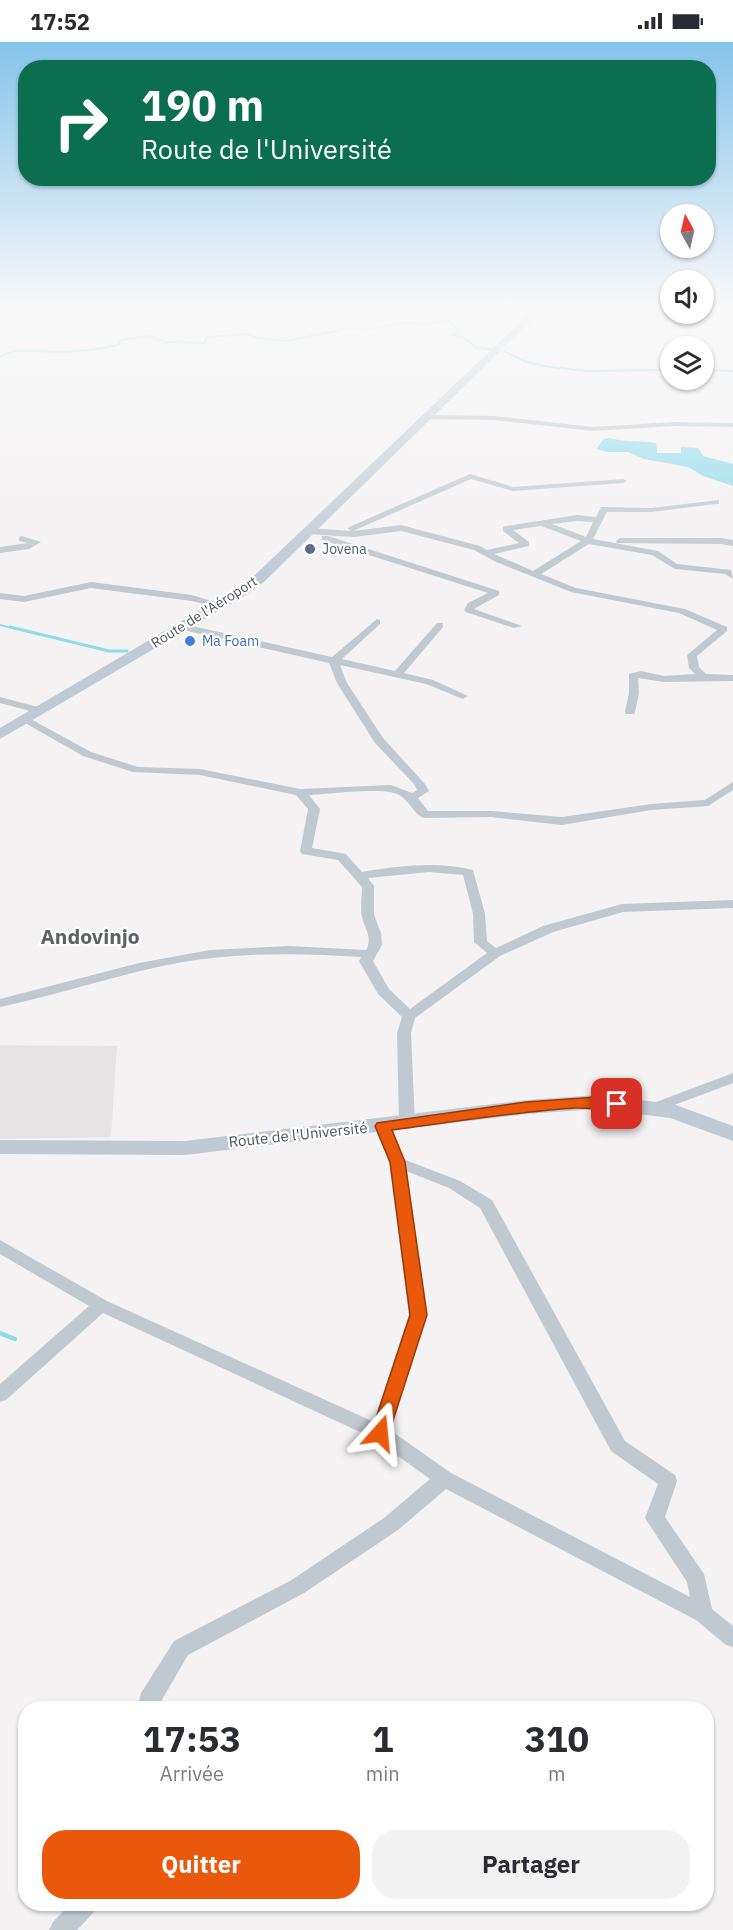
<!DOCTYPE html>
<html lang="fr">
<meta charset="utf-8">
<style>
body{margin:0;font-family:"IBM Plex Sans",sans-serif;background:#f2f2f3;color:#2b2b33;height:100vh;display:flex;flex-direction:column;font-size:22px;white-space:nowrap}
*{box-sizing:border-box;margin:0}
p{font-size:20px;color:#7c7c81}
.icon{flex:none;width:33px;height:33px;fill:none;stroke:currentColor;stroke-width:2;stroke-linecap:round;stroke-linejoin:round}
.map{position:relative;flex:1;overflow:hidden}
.drawer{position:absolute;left:18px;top:1659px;width:696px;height:210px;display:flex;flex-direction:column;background:#fff;border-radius:24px;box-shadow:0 2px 4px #0004}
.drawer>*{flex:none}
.hud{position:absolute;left:18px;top:18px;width:698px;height:126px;border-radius:24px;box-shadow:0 2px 4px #0004;background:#0b6e4f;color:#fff;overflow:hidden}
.needle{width:39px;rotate:352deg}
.buttons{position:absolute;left:660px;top:162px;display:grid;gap:12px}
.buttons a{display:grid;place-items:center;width:54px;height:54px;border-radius:50%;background:#fff;box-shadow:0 2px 4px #0004;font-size:30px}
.pin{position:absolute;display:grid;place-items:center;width:51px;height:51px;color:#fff;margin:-26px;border-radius:12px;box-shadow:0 3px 9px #0006}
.me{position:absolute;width:66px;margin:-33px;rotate:18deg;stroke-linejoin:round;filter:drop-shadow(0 0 4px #0008)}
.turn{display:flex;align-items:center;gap:21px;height:126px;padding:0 24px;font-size:27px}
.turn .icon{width:78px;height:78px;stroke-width:2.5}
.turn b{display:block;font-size:42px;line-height:51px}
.eta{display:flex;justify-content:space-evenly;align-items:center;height:102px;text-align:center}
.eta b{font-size:36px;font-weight:800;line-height:42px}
.cta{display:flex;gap:12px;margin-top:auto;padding:12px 24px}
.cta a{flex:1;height:69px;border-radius:24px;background:#ea580c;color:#fff;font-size:24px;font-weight:800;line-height:69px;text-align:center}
.cta a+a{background:#f2f2f3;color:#2b2b33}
.status{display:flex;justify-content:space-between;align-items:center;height:42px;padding:0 30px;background:#fff;direction:ltr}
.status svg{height:16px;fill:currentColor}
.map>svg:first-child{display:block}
.education{fill:#e5e3e4}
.water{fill:#90daec}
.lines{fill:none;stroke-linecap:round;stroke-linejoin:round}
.stream-far2{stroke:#90daec;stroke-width:2}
.stream-far1{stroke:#90daec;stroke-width:3}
.stream{stroke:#90daec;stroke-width:4.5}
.street{fill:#c0c9d0;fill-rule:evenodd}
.secondary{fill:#c0cad5;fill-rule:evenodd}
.route{fill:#ea580c;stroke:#983908;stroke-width:1.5}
.service-dot{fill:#5c6f8a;stroke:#fff;stroke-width:2}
.shop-dot{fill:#3f7fe0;stroke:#fff;stroke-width:2}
.labels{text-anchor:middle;stroke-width:4.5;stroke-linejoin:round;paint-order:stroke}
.far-service-label{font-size:14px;fill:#4e5e75;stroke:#fff;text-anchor:start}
.far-street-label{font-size:14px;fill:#49555f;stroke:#fff}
.far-shop-label{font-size:14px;fill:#366cbe;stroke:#fff;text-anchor:start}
.street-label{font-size:15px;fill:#49555f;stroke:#fff}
.district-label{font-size:21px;font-weight:bold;fill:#5e6266;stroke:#fff}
</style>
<div class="status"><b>17:52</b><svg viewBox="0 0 49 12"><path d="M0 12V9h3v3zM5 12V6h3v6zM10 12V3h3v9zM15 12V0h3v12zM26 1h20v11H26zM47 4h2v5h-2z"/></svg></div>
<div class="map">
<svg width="733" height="1888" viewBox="0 0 733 1888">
<rect width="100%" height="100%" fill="#f4f2f2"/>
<!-- education -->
<path class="education" d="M 0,1003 L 117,1004 L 111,1095 L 0,1097 Z"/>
<!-- water -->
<path class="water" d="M 610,396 C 627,401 640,398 656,401 L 657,411 L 681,411 L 681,405 L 698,406 L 703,414 L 733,422 L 733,444 L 703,434 L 688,425 L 644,417 L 628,410 L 607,410 L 596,407 L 604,397 Z"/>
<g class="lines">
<!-- stream-far2 -->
<path class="stream-far2" d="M 0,314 C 18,305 37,310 56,310 C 77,310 98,308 118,303 L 121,298 L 148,294 L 167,300 L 204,301 L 207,295 L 249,292 L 257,296 L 287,299 L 350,286 L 369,288 L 408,280 L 424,283 L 448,278 L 460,289 L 452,293 L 465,296 L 475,305 L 504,309 L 524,319 L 544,324 L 586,329 L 670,328
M 704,328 L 733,329
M 0,583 L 16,587"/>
<!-- stream-far1 -->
<path class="stream-far1" d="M 10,585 L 109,609 L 127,609"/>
<!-- stream -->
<path class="stream" d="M 0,1291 L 15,1297"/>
<!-- street -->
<path class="street" d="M 425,373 L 495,374 L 593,385 L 673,380 L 733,381 L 733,385 L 673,384 L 593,389 L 495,378 L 422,377 L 421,375 Z
M 470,432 L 513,445 L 623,437 L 627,439 L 623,441 L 513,449 L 471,437 L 353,489 L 401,483 L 480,504 L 487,508 L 519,501 L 503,489 L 503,485 L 506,484 L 577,473 L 596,475 L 601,465 L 604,465 L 651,466 L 719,458 L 719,462 L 716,462 L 651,470 L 607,470 L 593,497 L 658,509 L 677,522 L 731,528 L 733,537 L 725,532 L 675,527 L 652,513 L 589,502 L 541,532 L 576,546 L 685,567 L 727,585 L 727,589 L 697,614 L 699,625 L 706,632 L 733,633 L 733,639 L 664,640 L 638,636 L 639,651 L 635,670 L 634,672 L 626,672 L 625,670 L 629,651 L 629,632 L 641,629 L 664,634 L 695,632 L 689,626 L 687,613 L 717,588 L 679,571 L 571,550 L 496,520 L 474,508 L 401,489 L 354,495 L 309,492 L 305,489 L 309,486 L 351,489 L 348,487 L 349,485 ZM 577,479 L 593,480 L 586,495 L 552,482 ZM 541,484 L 581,499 L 533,529 L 494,512 L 529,504 L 529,500 L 513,488 Z
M 22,494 L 41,500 L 29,507 L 0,511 L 0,505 L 28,501 L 19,499 L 19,495 Z
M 322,494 L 328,494 L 499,549 L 499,553 L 474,567 L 522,584 L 514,586 L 466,570 L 464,568 L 468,561 L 488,551 L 322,498 Z
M 620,496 L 721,496 L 733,498 L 733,504 L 721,502 L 617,501 L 616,499 Z
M 91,540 L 192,553 L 224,563 L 219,566 L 192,559 L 91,546 L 24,560 L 0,557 L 0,551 L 24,554 Z
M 377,577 L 380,578 L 380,582 L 342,617 L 395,629 L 437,581 L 443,581 L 443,585 L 404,631 L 433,638 L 468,654 L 463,657 L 426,642 L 340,623 L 347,641 L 383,696 L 425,742 L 429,749 L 418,756 L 428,769 L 491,769 L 562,775 L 651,762 L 705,758 L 733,740 L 733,748 L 708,764 L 651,768 L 562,783 L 491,775 L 424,776 C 414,773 409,757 397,752 C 383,745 327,752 309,753 L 320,767 L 312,806 L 346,812 L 362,830 C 400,824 436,819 473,828 L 485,872 L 487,899 L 496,906 L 543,884 L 622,862 L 733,858 L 733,866 L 623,870 L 553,890 L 500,914 L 415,976 L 411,991 L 415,1081 L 412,1084 L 402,1084 L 399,1081 L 397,991 L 402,975 L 378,952 L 359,919 L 361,915 C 302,911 242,910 183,920 C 121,931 62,952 0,965 L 0,957 L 139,921 L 210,908 L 289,904 L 366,908 C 373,896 365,887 362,875 C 360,866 362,854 362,845 L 338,818 L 302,812 L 300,809 L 308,767 L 296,753 L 200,733 L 133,730 L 83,714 L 18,677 L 19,675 L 27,675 L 91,710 L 138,725 L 200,727 L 300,747 L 391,743 L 412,751 L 417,748 L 414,742 L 375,701 L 337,641 L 329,621 L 183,588 L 178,585 L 183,582 L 332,615 ZM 429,830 L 463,833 L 473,872 L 474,900 L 487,911 L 410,967 L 389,947 L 373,919 L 382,903 L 381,891 L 374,873 L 374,844 L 368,836 Z
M 0,655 L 42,666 L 43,668 L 38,671 L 0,661 Z
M 733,1031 L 733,1041 L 661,1068 L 656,1070 L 649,1065 L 651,1062 Z
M 383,1079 L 388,1081 L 391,1084 L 403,1117 L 460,1139 L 492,1158 L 625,1399 L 675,1433 L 677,1439 L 665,1475 L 704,1532 L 712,1567 L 733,1584 L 733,1605 L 726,1603 L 696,1578 L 446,1447 L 398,1488 L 304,1551 L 188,1613 L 157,1666 L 137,1666 L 141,1651 L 174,1599 L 290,1539 L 384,1476 L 430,1437 L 373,1396 L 103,1271 L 6,1358 L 0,1360 L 0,1342 L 89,1264 L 0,1212 L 0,1198 L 107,1259 L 374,1380 L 409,1273 L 389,1120 L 375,1084 L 378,1081 ZM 406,1129 L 449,1146 L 480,1166 L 611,1409 L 658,1442 L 645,1476 L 687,1540 L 690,1555 L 451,1431 L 390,1388 L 427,1273 Z
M 70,1862 L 98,1862 L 94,1870 L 77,1888 L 49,1888 L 53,1880 Z"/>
<!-- secondary -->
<path class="secondary" d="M 535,266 L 544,266 L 265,539 L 246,553 L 0,697 L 0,686 L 236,547 L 255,533 Z
M 597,1053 L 673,1062 L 733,1084 L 733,1099 L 670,1076 L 597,1067 L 527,1072 L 185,1113 L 0,1112 L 0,1098 L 185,1099 L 527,1058 Z"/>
</g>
<!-- sky -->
<linearGradient id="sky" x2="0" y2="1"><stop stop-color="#85c3ea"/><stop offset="0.5" stop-color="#faf9f9"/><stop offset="1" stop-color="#faf9f9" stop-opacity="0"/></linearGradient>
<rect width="733" height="531" fill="url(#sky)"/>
<!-- route -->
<path class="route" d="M 597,1055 L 617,1057 L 624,1062 C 617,1071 587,1065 575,1066 C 514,1070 453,1080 392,1088 L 405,1120 L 427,1273 L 389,1391 L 387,1396 L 380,1398 L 373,1396 L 371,1391 L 410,1273 L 390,1120 L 375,1084 L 377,1081 L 526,1060 Z"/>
<!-- markers -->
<circle class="service-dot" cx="310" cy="507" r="6"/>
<circle class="shop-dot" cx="190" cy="599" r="6"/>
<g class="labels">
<!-- far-service labels -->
<g class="far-service-label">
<text x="322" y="512">Jovena</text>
</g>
<!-- far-street labels -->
<g class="far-street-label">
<text transform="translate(204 570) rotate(-32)" y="5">Route de l'Aéroport</text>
</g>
<!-- far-shop labels -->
<g class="far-shop-label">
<text x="202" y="604">Ma Foam</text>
</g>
<!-- street labels -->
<g class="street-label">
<text transform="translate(298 1093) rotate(-6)" y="5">Route de l'Université</text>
</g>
<!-- district labels -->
<g class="district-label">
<text x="90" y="902">Andovinjo</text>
</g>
</g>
</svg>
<div class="buttons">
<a><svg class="needle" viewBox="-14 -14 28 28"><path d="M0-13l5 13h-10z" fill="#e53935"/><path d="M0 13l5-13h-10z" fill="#7c7c81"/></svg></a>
<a><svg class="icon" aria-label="sound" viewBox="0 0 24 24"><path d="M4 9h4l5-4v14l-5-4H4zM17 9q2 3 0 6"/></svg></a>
<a><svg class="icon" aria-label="layers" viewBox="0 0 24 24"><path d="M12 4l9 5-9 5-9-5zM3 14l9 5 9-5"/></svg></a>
</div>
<div class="pin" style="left:617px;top:1062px;background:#d93025"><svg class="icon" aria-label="arrive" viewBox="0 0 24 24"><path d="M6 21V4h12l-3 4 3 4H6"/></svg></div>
<svg class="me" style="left:380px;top:1391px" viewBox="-20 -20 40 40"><path d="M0-17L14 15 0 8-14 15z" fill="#ea580c" stroke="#fff" stroke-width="4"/></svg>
<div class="hud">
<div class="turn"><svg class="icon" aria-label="right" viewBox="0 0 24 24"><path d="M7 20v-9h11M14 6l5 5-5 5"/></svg><div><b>190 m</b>Route de l'Université</div></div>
</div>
<section class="drawer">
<div class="eta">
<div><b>17:53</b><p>Arrivée</p></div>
<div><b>1</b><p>min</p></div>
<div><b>310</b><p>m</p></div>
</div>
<div class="cta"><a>Quitter</a><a>Partager</a></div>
</section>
</div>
